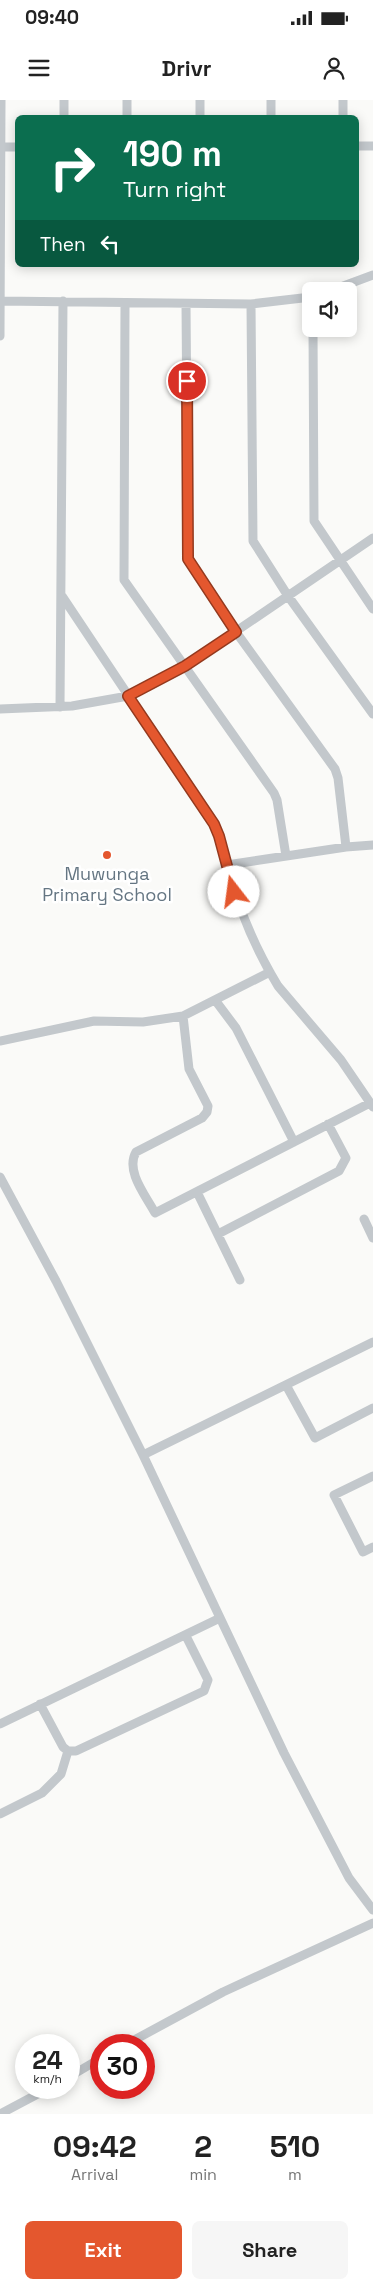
<!DOCTYPE html>
<style>
body{margin:0;font-family:"Space Grotesk",sans-serif;background:#f6f6f6;color:#222;height:100vh;display:flex;flex-direction:column;font-size:19px;white-space:nowrap}
*{box-sizing:border-box;margin:0}
p{font-size:16px;color:#767676}
.icon{flex:none;width:28px;height:28px;fill:none;stroke:currentColor;stroke-width:2;stroke-linecap:round;stroke-linejoin:round}
.map{position:relative;height:2014px;overflow:hidden}
.sheet{display:flex;flex-direction:column;background:#fff;flex:1}
.sheet>*{flex:none}
.banner{position:absolute;left:15px;top:15px;width:344px;height:152px;border-radius:8px;box-shadow:0 2px 12px #0003;background:#0b6e4f;color:#fff;overflow:hidden}
.fabs{position:absolute;left:302px;top:182px;display:grid;gap:10px}
.fabs a{display:grid;place-items:center;width:55px;height:55px;border-radius:8px;background:#fff;box-shadow:0 2px 12px #0003;font-size:25px}
.speed{position:absolute;left:15px;top:1934px;display:flex;gap:10px;font-size:25px;font-weight:700;text-align:center}
.speed>*{display:grid;place-content:center;width:65px;height:65px;border-radius:50%;background:#fff;box-shadow:0 2px 12px #0003;line-height:1}
.speed small{font-size:12px;font-weight:400}
.speed .limit{border:8px solid #d22;background:#fff;color:#111}
.pin{position:absolute;display:grid;place-items:center;width:42px;height:42px;color:#fff;margin:-21px;border:2px solid #fff;border-radius:50%;box-shadow:0 1px 5px #0007}
.me{position:absolute;width:55px;margin:-28px;rotate:345deg;stroke-linejoin:round;filter:drop-shadow(0 0 4px #0008)}
.turn{display:flex;align-items:center;gap:18px;height:105px;padding:0 25px;font-size:22px}
.turn .icon{width:65px;height:65px;stroke-width:2.5}
.turn b{display:block;font-size:35px;line-height:42px}
.then{display:flex;align-items:center;height:48px;padding:0 25px;background:#0003;gap:10px;font-size:19px}
.eta{display:flex;justify-content:space-evenly;align-items:center;height:85px;text-align:center}
.eta b{font-size:30px;font-weight:800;line-height:35px}
.cta{display:flex;gap:10px;margin-top:auto;padding:10px 25px}
.cta a{flex:1;height:58px;border-radius:8px;background:#e4572e;color:#fff;font-size:20px;font-weight:800;line-height:58px;text-align:center}
.cta a+a{background:#f6f6f6;color:#222}
.status{display:flex;justify-content:space-between;align-items:center;height:35px;padding:0 25px;background:#fff;direction:ltr}
.status svg{height:14px;fill:currentColor}
header{display:flex;justify-content:space-between;align-items:center;height:65px;padding:0 25px;background:#fff;font-size:22px;font-weight:800}
.map>svg:first-child{display:block}
.lines{fill:none;stroke-linecap:round;stroke-linejoin:round}
.minor{stroke:#c3c8cc;stroke-width:9}
.route-casing{stroke:#94391e;stroke-width:12}
.route{stroke:#e4572e;stroke-width:9}
.poi-dot{fill:#e4572e;stroke:#fff;stroke-width:2}
.labels{text-anchor:middle;stroke-width:5;stroke-linejoin:round;paint-order:stroke}
.poi-label{font-size:18px;fill:#657683;stroke:#fff}
</style>
<div class="status"><b>09:40</b><svg viewBox="0 0 49 12"><path d="M0 12V9h3v3zM5 12V6h3v6zM10 12V3h3v9zM15 12V0h3v12zM26 1h20v11H26zM47 4h2v5h-2z"/></svg></div>
<header><svg class="icon" aria-label="menu" viewBox="0 0 24 24"><path d="M4 6h16M4 12h16M4 18h16"/></svg>Drivr<svg class="icon" aria-label="person" viewBox="0 0 24 24"><circle cx="12" cy="8" r="4"/><path d="M4 21q1-7 8-7t8 7"/></svg></header>
<div class="map">
<svg width="373" height="2014" viewBox="0 0 373 2014">
<rect width="100%" height="100%" fill="#fafaf8"/>
<g class="lines">
<!-- minor -->
<path class="minor" d="M 200,0 L 200,18
M 64,18 L 64,0
M 127,18 L 127,0
M 271,18 L 271,0
M 343,18 L 343,0
M 356,46 L 373,46
M 0,47 L 18,47
M 330,191 L 373,175
M 0,201 L 251,204 L 253,441 L 288,496 L 373,614
M 125,203 L 124,480 L 274,693 L 277,700 L 286,756
M 186,204 L 188,459 L 236,532 L 335,669 L 338,678 L 346,747
M 251,204 L 311,197
M 313,229 L 314,421 L 373,509
M 0,236 L 1,0
M 62,496 L 214,724 L 227,765 L 346,747 L 373,745
M 60,607 L 63,201
M 0,609 L 72,606 L 128,596 L 185,566 L 373,438
M 227,765 C 238,808 255,848 278,886 L 341,960 L 373,1007
M 215,900 L 236,928 L 294,1042
M 183,916 L 189,969 L 208,1006 L 207,1012 L 202,1018 L 136,1052 C 125,1071 146,1096 155,1113 L 370,1003
M 0,941 L 94,921 L 143,922 L 183,916 L 270,872
M 0,1077 L 56,1181 L 143,1355 L 284,1653 L 349,1778 L 373,1810
M 197,1092 L 240,1180
M 364,1119 L 373,1138
M 218,1134 L 339,1071 L 346,1058 L 328,1024
M 286,1285 L 315,1338 L 373,1308
M 143,1355 L 373,1242
M 373,1376 L 334,1395 L 363,1452 L 373,1447
M 40,1604 L 63,1647 L 68,1651 L 76,1651 L 204,1591 L 208,1580 L 186,1536
M 0,1624 L 220,1518
M 0,1714 L 42,1693 L 61,1674 L 68,1651
M 125,1945 L 223,1892 L 373,1823
M 69,1977 L 101,1958
M 0,2014 L 49,1988"/>
</g>
<g class="lines">
<!-- route casing -->
<g class="route-casing">
<path id="route" d="M 187,281 L 188,459 L 236,532 L 185,566 L 128,596 L 214,724 L 219,736 L 234,792"/>
</g>
<!-- route -->
<use href="#route" class="route"/>
</g>
<!-- markers -->
<circle class="poi-dot" cx="107" cy="755" r="5"/>
<g class="labels">
<!-- poi labels -->
<g class="poi-label">
<text x="107" y="780">Muwunga<tspan x="107" dy="21">Primary School</tspan></text>
</g>
</g>
</svg>
<div class="fabs">
<a><svg class="icon" aria-label="sound" viewBox="0 0 24 24"><path d="M4 9h4l5-4v14l-5-4H4zM17 9q2 3 0 6"/></svg></a>
</div>
<div class="speed"><div>24<small>km/h</small></div><div class="limit">30</div></div>
<div class="pin" style="left:187px;top:281px;background:#d93025"><svg class="icon" aria-label="arrive" viewBox="0 0 24 24"><path d="M6 21V4h12l-3 4 3 4H6"/></svg></div>
<svg class="me" style="left:234px;top:792px" viewBox="-20 -20 40 40"><circle r="19" fill="#fff"/><path d="M0-13L10 11 0 6-10 11z" fill="#e4572e"/></svg>
<div class="banner">
<div class="turn"><svg class="icon" aria-label="right" viewBox="0 0 24 24"><path d="M7 20v-9h11M14 6l5 5-5 5"/></svg><div><b>190 m</b>Turn right</div></div>
<div class="then">Then<svg class="icon" aria-label="left" viewBox="0 0 24 24"><path d="M17 20v-9H6M10 6l-5 5 5 5"/></svg></div>
</div>
</div>
<section class="sheet">
<div class="eta">
<div><b>09:42</b><p>Arrival</p></div>
<div><b>2</b><p>min</p></div>
<div><b>510</b><p>m</p></div>
</div>
<div class="cta"><a>Exit</a><a>Share</a></div>
</section>
